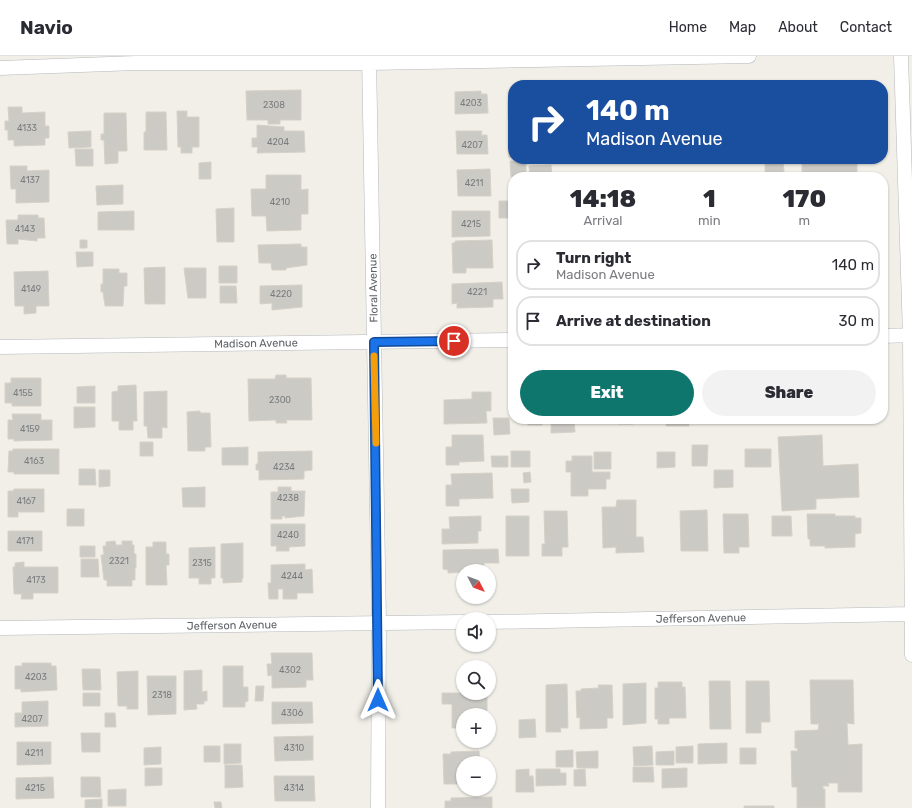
<!DOCTYPE html>
<meta charset="utf-8">
<style>
body{margin:0;font-family:Rubik,sans-serif;background:#f2f2f3;color:#2b2b33;height:100vh;display:flex;flex-direction:column;font-size:15px;white-space:nowrap}
*{box-sizing:border-box;margin:0}
p{font-size:13px;color:#7c7c81}
.icon{flex:none;width:22px;height:22px;fill:none;stroke:currentColor;stroke-width:2;stroke-linecap:round;stroke-linejoin:round}
.map{position:relative;flex:1;overflow:hidden}
.side{position:absolute;left:508px;top:116px;width:380px;height:252px;display:flex;flex-direction:column;background:#fff;border-radius:16px;box-shadow:0 1px 3px #0004}
.side>*{flex:none}
.hud{position:absolute;left:508px;top:24px;width:380px;height:84px;border-radius:16px;box-shadow:0 1px 3px #0004;background:#1a4fa0;color:#fff;overflow:hidden}
.needle{width:26px;rotate:132deg}
.tools{position:absolute;left:456px;top:508px;display:grid;gap:8px}
.tools a{display:grid;place-items:center;width:40px;height:40px;border-radius:50%;background:#fff;box-shadow:0 1px 3px #0004;font-size:20px}
.pin{position:absolute;display:grid;place-items:center;width:34px;height:34px;color:#fff;margin:-17px;border:2px solid #fff;border-radius:50%;box-shadow:0 1px 4px #0007}
.me{position:absolute;width:44px;margin:-22px;rotate:0deg;stroke-linejoin:round;filter:drop-shadow(0 0 3px #0008)}
.turn{display:flex;align-items:center;gap:14px;height:84px;padding:0 12px;font-size:18px}
.turn .icon{width:52px;height:52px;stroke-width:2.5}
.turn b{display:block;font-size:28px;line-height:34px}
.eta{display:flex;justify-content:space-evenly;align-items:center;height:68px;text-align:center}
.eta b{font-size:24px;font-weight:800;line-height:28px}
.button{display:flex;gap:8px;margin-top:auto;padding:8px 12px}
.button a{flex:1;height:46px;border-radius:24px;background:#0f766e;color:#fff;font-size:16px;font-weight:800;line-height:46px;text-align:center}
.button a+a{background:#f2f2f3;color:#2b2b33}
ul{padding:0;list-style:none}
li{display:flex;align-items:center;gap:12px;height:50px;margin:0 8px 6px;padding:0 4px;border:2px solid #e1e1e2;border-radius:16px}
li div{flex:1}
li b{display:block;font-size:15px}
li em{font-style:normal}
header{display:flex;align-items:center;gap:24px;box-sizing:border-box;height:56px;padding:0 20px;background:#fff;border-bottom:1px solid #e1e1e2}
header strong{font-size:19px}
nav{display:flex;gap:22px;margin-inline-start:auto;font-size:14px}
.map>svg:first-child{display:block}
.building{fill:#cccac5;stroke:#d6d1c6}
.lines{fill:none;stroke-linecap:round;stroke-linejoin:round}
.street-casing{stroke:#b5b8bc;stroke-width:15}
.street{stroke:#fff;stroke-width:14}
.route-casing{stroke:#114b97;stroke-width:10}
.route{stroke:#1a73e8;stroke-width:7}
.slow{stroke:#f59e0b;stroke-width:7}
.labels{text-anchor:middle;stroke-width:3;stroke-linejoin:round;paint-order:stroke}
.number-label{font-size:9px;fill:#7a7d7f}
.street-label{font-size:11px;fill:#5f6368;stroke:#fff}
</style>
<header>
<strong>Navio</strong>
<nav><a>Home</a><a>Map</a><a>About</a><a>Contact</a></nav>
</header>
<div class="map">
<svg width="912" height="752" viewBox="0 0 912 752">
<rect width="100%" height="100%" fill="#f1efe8"/>
<!-- building -->
<path class="building" d="M 301,34 L 301,64 L 280,64 L 280,68 L 268,68 L 268,64 L 247,64 L 246,35 Z
M 481,35 L 481,38 L 487,38 L 488,57 L 455,58 L 455,36 Z
M 508,45 L 513,45 L 513,63 L 508,63 Z
M 8,51 L 22,51 L 22,57 L 45,56 L 45,70 L 49,70 L 49,82 L 45,82 L 45,89 L 14,90 L 14,84 L 8,84 L 8,74 L 5,74 L 5,65 L 9,65 Z
M 177,55 L 187,55 L 187,61 L 199,61 L 199,91 L 192,91 L 192,97 L 181,97 L 181,91 L 178,91 Z
M 146,56 L 166,56 L 167,94 L 144,94 L 144,76 L 146,76 Z
M 104,57 L 126,57 L 127,95 L 118,95 L 118,107 L 105,108 L 104,84 L 101,84 L 101,78 L 104,78 Z
M 257,69 L 284,71 L 284,75 L 304,75 L 305,96 L 257,97 L 258,91 L 252,91 L 252,82 L 257,82 Z
M 91,75 L 91,91 L 69,92 L 68,76 Z
M 456,75 L 482,75 L 481,79 L 487,79 L 488,98 L 457,98 Z
M 513,90 L 513,101 L 509,101 L 509,91 Z
M 75,93 L 93,93 L 93,110 L 76,110 Z
M 765,103 L 783,103 L 784,116 L 765,116 Z
M 802,103 L 857,103 L 857,121 L 802,121 Z
M 510,105 L 526,105 L 526,121 L 511,121 Z
M 211,106 L 211,123 L 199,123 L 199,107 Z
M 551,109 L 552,121 L 530,121 L 529,110 Z
M 10,110 L 27,110 L 27,115 L 49,114 L 49,146 L 16,147 L 16,133 L 11,133 Z
M 490,113 L 491,140 L 458,140 L 457,114 Z
M 650,118 L 672,118 L 672,121 L 650,121 Z
M 769,118 L 790,118 L 790,121 L 769,121 Z
M 266,119 L 301,119 L 301,134 L 308,133 L 308,158 L 301,158 L 301,174 L 267,175 L 266,160 L 252,160 L 251,133 L 266,133 Z
M 123,129 L 123,148 L 97,149 L 96,130 Z
M 499,145 L 513,145 L 513,162 L 499,162 Z
M 234,152 L 234,186 L 217,186 L 216,153 Z
M 134,155 L 134,174 L 98,174 L 98,156 Z
M 452,155 L 490,155 L 490,180 L 452,181 Z
M 18,159 L 38,159 L 38,162 L 44,162 L 45,182 L 37,182 L 37,185 L 18,183 L 18,188 L 7,188 L 6,164 L 18,164 Z
M 80,184 L 87,184 L 87,192 L 80,192 Z
M 492,184 L 493,212 L 466,212 L 466,217 L 453,217 L 452,187 L 455,187 L 455,185 Z
M 301,188 L 301,191 L 307,191 L 307,209 L 286,212 L 286,214 L 272,214 L 271,207 L 259,207 L 258,189 Z
M 76,196 L 93,196 L 93,210 L 77,211 Z
M 509,205 L 513,205 L 513,223 L 509,223 Z
M 219,210 L 237,210 L 237,227 L 219,227 Z
M 165,211 L 165,248 L 145,248 L 144,212 Z
M 184,212 L 206,212 L 206,242 L 188,242 Z
M 103,213 L 119,213 L 119,217 L 127,217 L 127,230 L 124,230 L 123,250 L 105,250 L 103,236 L 101,236 L 101,228 L 103,228 Z
M 48,215 L 49,250 L 36,250 L 36,257 L 24,258 L 24,250 L 15,250 L 14,216 Z
M 502,226 L 503,243 L 493,243 L 493,251 L 457,252 L 457,247 L 452,248 L 452,228 Z
M 302,229 L 302,251 L 272,254 L 272,247 L 260,248 L 260,230 Z
M 220,230 L 236,230 L 237,247 L 220,247 Z
M 276,319 L 286,319 L 286,322 L 311,322 L 312,364 L 286,364 L 287,367 L 276,367 L 276,364 L 249,365 L 248,323 L 275,323 Z
M 11,322 L 41,322 L 41,350 L 12,350 L 12,347 L 5,347 L 5,327 L 11,327 Z
M 136,329 L 137,365 L 133,365 L 133,374 L 119,374 L 119,365 L 112,365 L 112,336 L 118,335 L 118,330 Z
M 95,330 L 95,347 L 77,347 L 77,331 Z
M 167,335 L 167,372 L 162,371 L 162,382 L 148,382 L 147,370 L 144,370 L 144,336 Z
M 472,336 L 491,336 L 491,355 L 486,355 L 487,367 L 444,368 L 444,344 L 472,343 Z
M 74,351 L 95,351 L 95,371 L 74,372 Z
M 200,355 L 200,357 L 210,357 L 211,391 L 205,391 L 205,395 L 188,395 L 187,356 Z
M 12,358 L 41,358 L 41,364 L 52,364 L 52,384 L 14,385 L 14,383 L 8,383 L 8,364 L 13,364 Z
M 493,362 L 509,362 L 510,378 L 494,379 Z
M 528,363 L 542,363 L 542,369 L 528,369 Z
M 551,363 L 580,363 L 580,364 L 574,364 L 575,376 L 551,377 Z
M 618,363 L 633,363 L 633,368 L 618,368 Z
M 666,363 L 689,363 L 689,370 L 666,370 Z
M 452,379 L 483,379 L 484,405 L 459,406 L 459,409 L 446,409 L 446,391 L 452,391 Z
M 822,379 L 823,410 L 858,408 L 859,441 L 816,443 L 816,453 L 782,455 L 778,381 Z
M 140,386 L 153,386 L 153,400 L 140,400 Z
M 692,389 L 708,389 L 707,410 L 692,410 Z
M 248,391 L 248,409 L 222,409 L 222,392 Z
M 13,393 L 59,393 L 59,418 L 14,418 L 14,416 L 8,416 L 9,395 L 13,395 Z
M 745,393 L 771,393 L 771,411 L 745,411 Z
M 312,395 L 312,414 L 304,415 L 304,423 L 259,424 L 259,414 L 256,414 L 256,408 L 258,408 L 258,396 Z
M 511,395 L 530,395 L 530,411 L 511,411 Z
M 594,396 L 611,396 L 611,413 L 594,413 Z
M 657,396 L 675,396 L 675,411 L 657,412 Z
M 491,400 L 508,400 L 508,411 L 492,411 Z
M 572,400 L 592,400 L 592,416 L 610,416 L 610,423 L 606,423 L 606,433 L 588,433 L 588,440 L 571,440 L 571,416 L 566,416 L 566,405 L 572,405 Z
M 79,413 L 95,413 L 96,429 L 79,429 Z
M 99,414 L 110,414 L 110,430 L 99,431 Z
M 714,414 L 733,414 L 733,431 L 714,432 Z
M 530,416 L 531,426 L 524,427 L 523,417 Z
M 492,417 L 493,442 L 459,443 L 459,450 L 446,450 L 446,429 L 452,429 L 451,418 Z
M 205,431 L 205,451 L 183,451 L 182,432 Z
M 278,431 L 291,431 L 291,435 L 305,435 L 304,460 L 285,462 L 285,460 L 282,460 L 282,463 L 271,463 L 271,436 L 278,436 Z
M 14,433 L 44,433 L 44,456 L 18,456 L 18,461 L 8,461 L 8,435 L 13,435 Z
M 511,433 L 529,433 L 529,446 L 512,447 Z
M 617,444 L 636,444 L 636,481 L 643,481 L 644,496 L 616,497 L 616,491 L 603,492 L 602,451 L 616,451 Z
M 67,453 L 84,453 L 84,470 L 67,470 Z
M 707,454 L 708,495 L 681,495 L 680,455 Z
M 544,455 L 567,455 L 568,491 L 562,491 L 562,500 L 542,500 L 542,488 L 545,488 Z
M 723,458 L 748,458 L 749,491 L 739,491 L 739,497 L 724,497 Z
M 807,458 L 835,458 L 835,460 L 855,460 L 855,462 L 861,462 L 861,477 L 855,478 L 855,491 L 825,492 L 825,490 L 810,490 L 810,483 L 808,483 Z
M 481,460 L 481,475 L 478,475 L 478,487 L 442,488 L 442,473 L 450,473 L 449,461 Z
M 506,460 L 529,460 L 529,500 L 506,500 Z
M 772,460 L 791,460 L 792,480 L 772,480 Z
M 271,468 L 305,468 L 305,490 L 289,491 L 289,495 L 276,495 L 277,490 L 271,490 Z
M 8,475 L 42,475 L 42,495 L 8,495 Z
M 115,485 L 116,489 L 122,489 L 122,485 L 132,485 L 132,489 L 134,489 L 134,498 L 136,498 L 136,512 L 135,512 L 135,524 L 132,524 L 132,530 L 107,530 L 107,524 L 104,524 L 101,499 L 104,499 L 103,490 L 106,490 L 106,486 Z
M 153,486 L 166,486 L 166,498 L 169,498 L 169,509 L 166,509 L 167,529 L 146,529 L 146,491 L 153,491 Z
M 243,487 L 243,522 L 242,522 L 242,526 L 223,527 L 223,522 L 221,522 L 221,488 Z
M 80,490 L 95,490 L 95,501 L 80,501 Z
M 215,491 L 215,522 L 211,522 L 211,528 L 199,528 L 199,522 L 189,522 L 189,492 Z
M 498,493 L 499,507 L 484,507 L 484,515 L 448,517 L 448,514 L 443,513 L 443,494 Z
M 81,503 L 98,503 L 99,521 L 81,521 Z
M 24,506 L 24,511 L 58,511 L 58,537 L 33,537 L 33,543 L 21,543 L 22,538 L 14,538 L 13,511 L 15,511 L 15,507 Z
M 305,508 L 305,514 L 312,513 L 313,537 L 297,537 L 297,543 L 283,543 L 283,533 L 278,533 L 278,543 L 269,543 L 268,527 L 271,527 L 271,509 Z
M 271,597 L 312,597 L 313,624 L 306,624 L 306,631 L 272,632 L 272,619 L 268,620 L 267,608 L 272,608 Z
M 22,607 L 51,607 L 51,610 L 56,610 L 57,634 L 21,636 L 21,633 L 15,633 L 15,610 L 22,610 Z
M 223,610 L 243,610 L 243,631 L 248,631 L 248,645 L 245,646 L 245,651 L 223,651 Z
M 82,613 L 100,613 L 101,634 L 83,634 Z
M 202,614 L 202,636 L 207,635 L 207,645 L 204,645 L 204,648 L 196,648 L 197,653 L 184,654 L 184,615 Z
M 138,615 L 138,653 L 127,653 L 127,650 L 118,650 L 117,616 Z
M 147,620 L 176,620 L 176,658 L 148,659 Z
M 810,624 L 853,624 L 854,668 L 847,667 L 848,689 L 862,688 L 862,736 L 838,736 L 838,727 L 828,727 L 829,730 L 823,730 L 823,733 L 825,733 L 825,752 L 797,752 L 797,731 L 792,731 L 791,695 L 798,695 L 797,692 L 795,692 L 795,675 L 818,674 L 819,668 L 811,668 Z
M 709,625 L 730,625 L 731,673 L 710,673 Z
M 746,625 L 769,625 L 770,666 L 761,666 L 761,677 L 746,677 Z
M 658,626 L 682,626 L 682,631 L 685,631 L 686,662 L 669,662 L 669,668 L 658,668 L 658,663 L 655,663 L 655,632 L 658,632 Z
M 646,627 L 646,667 L 623,669 L 623,628 Z
M 567,628 L 568,672 L 560,672 L 561,676 L 546,676 L 546,629 Z
M 598,629 L 612,629 L 613,662 L 607,662 L 607,672 L 580,673 L 580,661 L 577,662 L 576,635 L 581,635 L 581,633 L 599,632 Z
M 256,630 L 264,630 L 263,645 L 255,645 Z
M 83,637 L 100,637 L 100,650 L 83,650 Z
M 442,637 L 487,637 L 487,659 L 463,659 L 463,672 L 452,672 L 452,648 L 442,648 Z
M 48,645 L 48,670 L 15,671 L 15,657 L 22,657 L 22,646 Z
M 272,646 L 312,646 L 313,667 L 272,668 Z
M 105,657 L 115,657 L 116,671 L 105,671 Z
M 535,663 L 536,681 L 519,682 L 519,664 Z
M 81,677 L 100,677 L 100,696 L 82,696 Z
M 313,680 L 313,704 L 275,705 L 274,681 Z
M 17,686 L 51,686 L 51,708 L 17,709 Z
M 727,687 L 727,707 L 698,708 L 698,688 Z
M 224,688 L 241,688 L 241,707 L 224,708 Z
M 204,690 L 220,690 L 220,706 L 204,706 Z
M 652,690 L 653,709 L 634,710 L 633,691 Z
M 693,690 L 693,707 L 676,707 L 676,691 Z
M 161,691 L 161,708 L 144,709 L 144,692 Z
M 740,692 L 756,692 L 756,708 L 740,708 Z
M 573,694 L 573,711 L 556,711 L 556,695 Z
M 479,695 L 480,707 L 463,707 L 463,728 L 444,728 L 443,698 L 451,698 L 451,696 Z
M 598,695 L 598,712 L 577,712 L 576,696 Z
M 674,695 L 674,709 L 656,709 L 656,696 Z
M 225,709 L 242,709 L 243,731 L 225,732 Z
M 633,711 L 653,711 L 654,726 L 633,726 Z
M 145,712 L 162,712 L 162,729 L 145,730 Z
M 687,712 L 687,731 L 662,732 L 662,713 Z
M 529,713 L 529,720 L 533,720 L 534,736 L 516,736 L 516,714 Z
M 536,713 L 560,713 L 560,717 L 566,717 L 566,729 L 536,730 Z
M 585,713 L 586,730 L 574,730 L 574,714 Z
M 274,720 L 314,720 L 315,745 L 275,745 Z
M 53,721 L 54,742 L 16,743 L 16,722 Z
M 81,721 L 100,721 L 101,741 L 81,741 Z
M 126,733 L 126,750 L 108,750 L 108,734 Z
M 492,741 L 492,752 L 445,752 L 445,745 L 451,745 L 451,742 Z
M 102,743 L 102,752 L 85,752 L 85,744 Z
M 214,746 L 221,746 L 222,752 L 215,752 Z
M 744,750 L 774,750 L 774,752 L 744,752 Z"/>
<g class="lines">
<!-- street casing -->
<g class="street-casing">
<path id="street" d="M 369,0 L 379,566 L 378,752
M 901,0 L 910,279 L 912,599
M 0,12 L 136,7 L 369,7 L 749,0
M 883,280 L 912,279
M 0,291 L 513,284
M 489,566 L 912,558
M 0,572 L 463,566"/>
</g>
<!-- street -->
<use href="#street" class="street"/>
</g>
<g class="lines">
<!-- route casing -->
<g class="route-casing">
<path id="route" d="M 378,644 L 374,286 L 454,285"/>
</g>
<!-- route -->
<use href="#route" class="route"/>
<!-- slow -->
<path class="slow" d="M 374,300 L 376,387"/>
</g>
<g class="labels">
<!-- number labels -->
<g class="number-label">
<text x="471" y="50">4203</text>
<text x="274" y="52">2308</text>
<text x="27" y="75">4133</text>
<text x="278" y="89">4204</text>
<text x="472" y="92">4207</text>
<text x="30" y="127">4137</text>
<text x="474" y="130">4211</text>
<text x="280" y="149">4210</text>
<text x="471" y="171">4215</text>
<text x="25" y="176">4143</text>
<text x="31" y="236">4149</text>
<text x="477" y="239">4221</text>
<text x="281" y="241">4220</text>
<text x="23" y="340">4155</text>
<text x="280" y="347">2300</text>
<text x="30" y="376">4159</text>
<text x="34" y="408">4163</text>
<text x="284" y="414">4234</text>
<text x="288" y="445">4238</text>
<text x="26" y="448">4167</text>
<text x="288" y="482">4240</text>
<text x="25" y="488">4171</text>
<text x="119" y="508">2321</text>
<text x="202" y="510">2315</text>
<text x="292" y="523">4244</text>
<text x="36" y="527">4173</text>
<text x="290" y="617">4302</text>
<text x="36" y="624">4203</text>
<text x="162" y="642">2318</text>
<text x="292" y="660">4306</text>
<text x="32" y="666">4207</text>
<text x="294" y="695">4310</text>
<text x="34" y="700">4211</text>
<text x="35" y="735">4215</text>
<text x="294" y="735">4314</text>
</g>
<!-- street labels -->
<g class="street-label">
<text transform="translate(373 232) rotate(-91)" y="4">Floral Avenue</text>
<text transform="translate(256 287) rotate(-1)" y="4">Madison Avenue</text>
<text transform="translate(701 562) rotate(-1)" y="4">Jefferson Avenue</text>
<text transform="translate(232 569) rotate(-1)" y="4">Jefferson Avenue</text>
</g>
</g>
</svg>
<div class="tools">
<a><svg class="needle" viewBox="-14 -14 28 28"><path d="M0-13l5 13h-10z" fill="#e53935"/><path d="M0 13l5-13h-10z" fill="#7c7c81"/></svg></a>
<a><svg class="icon" aria-label="sound" viewBox="0 0 24 24"><path d="M4 9h4l5-4v14l-5-4H4zM17 9q2 3 0 6"/></svg></a>
<a><svg class="icon" aria-label="search" viewBox="0 0 24 24"><circle cx="10" cy="10" r="6"/><path d="M15 15l6 6"/></svg></a>
<a>+</a>
<a>−</a>
</div>
<div class="pin" style="left:454px;top:285px;background:#d93025"><svg class="icon" aria-label="arrive" viewBox="0 0 24 24"><path d="M6 21V4h12l-3 4 3 4H6"/></svg></div>
<svg class="me" style="left:378px;top:644px" viewBox="-20 -20 40 40"><path d="M0-17L14 15 0 8-14 15z" fill="#1a73e8" stroke="#fff" stroke-width="4"/></svg>
<div class="hud">
<div class="turn"><svg class="icon" aria-label="right" viewBox="0 0 24 24"><path d="M7 20v-9h11M14 6l5 5-5 5"/></svg><div><b>140 m</b>Madison Avenue</div></div>
</div>
<section class="side">
<div class="eta">
<div><b>14:18</b><p>Arrival</p></div>
<div><b>1</b><p>min</p></div>
<div><b>170</b><p>m</p></div>
</div>
<ul>
<li><svg class="icon" aria-label="right" viewBox="0 0 24 24"><path d="M7 20v-9h11M14 6l5 5-5 5"/></svg><div><b>Turn right</b><p>Madison Avenue</p></div><em>140 m</em></li>
<li><svg class="icon" aria-label="arrive" viewBox="0 0 24 24"><path d="M6 21V4h12l-3 4 3 4H6"/></svg><div><b>Arrive at destination</b></div><em>30 m</em></li>
</ul>
<div class="button"><a>Exit</a><a>Share</a></div>
</section>
</div>
